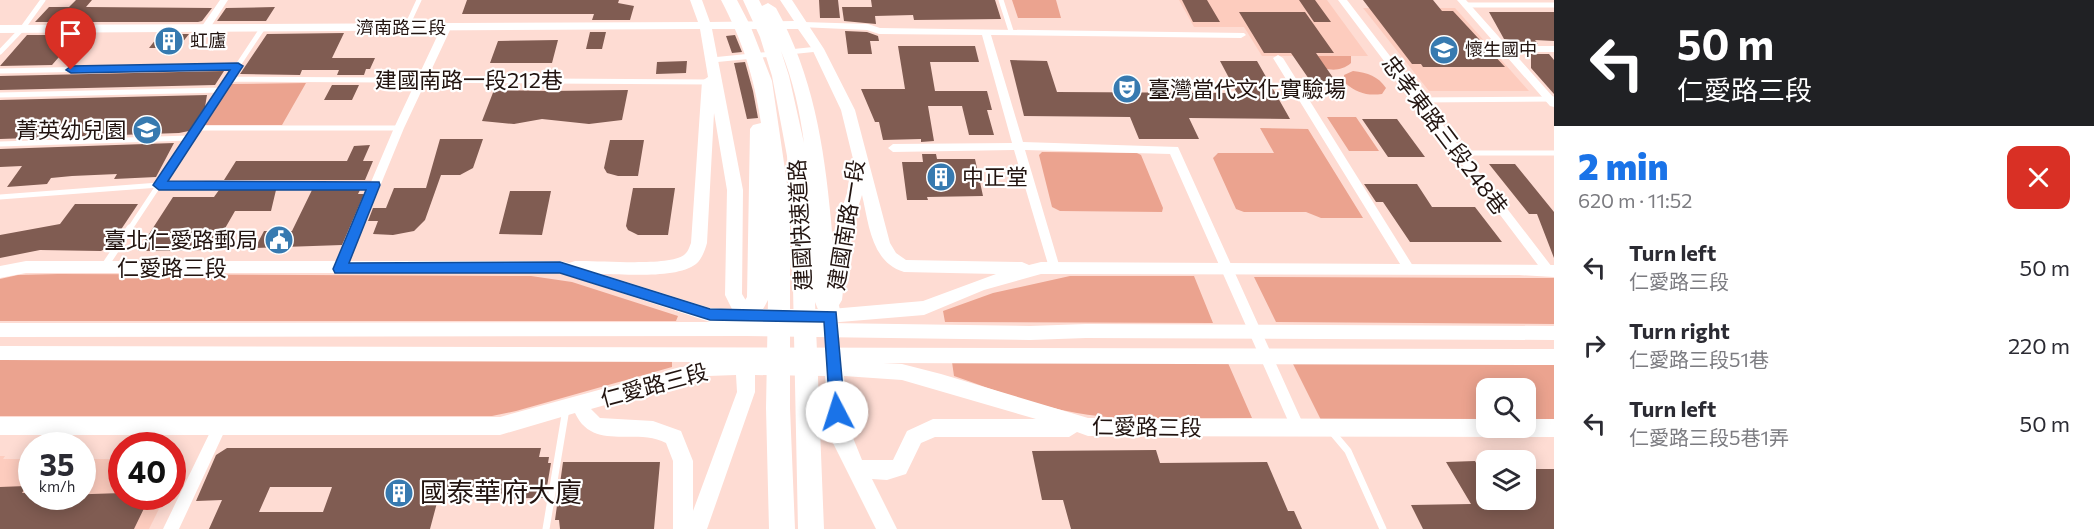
<!DOCTYPE html>
<meta charset="utf-8">
<style>
body{margin:0;font-family:Commissioner,"Noto Sans TC",sans-serif;background:#f2f2f3;color:#2b2b33;height:100vh;display:flex;flex-direction:column;font-size:22px;white-space:nowrap}
*{box-sizing:border-box;margin:0}
p{font-size:20px;color:#7c7c81}
.icon{flex:none;width:33px;height:33px;fill:none;stroke:currentColor;stroke-width:2;stroke-linecap:round;stroke-linejoin:round}
.map{position:relative;flex:1;overflow:hidden}
.drawer{display:flex;flex-direction:column;background:#fff;width:540px}
.drawer>*{flex:none}
.banner{background:#202124;color:#fff;overflow:hidden}
.controls{position:absolute;left:1476px;top:378px;display:grid;gap:12px}
.controls a{display:grid;place-items:center;width:60px;height:60px;border-radius:12px;background:#fff;box-shadow:0 3px 15px #0003;font-size:30px}
.speed{position:absolute;left:18px;top:432px;display:flex;gap:12px;font-size:30px;font-weight:700;text-align:center}
.speed>*{display:grid;place-content:center;width:78px;height:78px;border-radius:50%;background:#fff;box-shadow:0 3px 15px #0003;line-height:1}
.speed small{font-size:15px;font-weight:400}
.speed .limit{border:9px solid #d22;background:#fff;color:#111}
.pin{position:absolute;display:grid;place-items:center;width:51px;height:51px;color:#fff;margin:-62px -26px;border-radius:50% 50% 50% 0;rotate:-45deg;box-shadow:0 0 6px #0007}
.pin .icon{rotate:45deg}
.me{position:absolute;width:66px;margin:-33px;rotate:355deg;stroke-linejoin:round;filter:drop-shadow(0 0 4px #0008)}
.turn{display:flex;align-items:center;gap:21px;height:126px;padding:0 24px;font-size:27px}
.turn .icon{width:78px;height:78px;stroke-width:2.5}
.turn b{display:block;font-size:42px;line-height:51px}
.round{display:grid;place-items:center;flex:none;width:63px;height:63px;border-radius:12px;background:#f2f2f3}
.headline{display:flex;align-items:center;justify-content:space-between;height:102px;padding:0 24px}
h1{font-size:36px;font-weight:800;line-height:45px;color:#1a73e8}
ul{padding:0;list-style:none}
li{display:flex;align-items:center;gap:18px;height:78px;padding:0 24px}
li div{flex:1}
li b{display:block;font-size:22px}
li em{font-style:normal}
main{display:flex;flex:1;min-height:0}
.map>svg:first-child{display:block}
.built{fill:#fdccbe}
.green{fill:#eba38f}
.building{fill:#805c52;fill-rule:evenodd}
.lines{fill:none;stroke-linecap:round;stroke-linejoin:round}
.lane-far1{stroke:#fff;stroke-width:5}
.lane{stroke:#fff;stroke-width:7}
.street{fill:#fff;fill-rule:evenodd}
.secondary{fill:#fff;fill-rule:evenodd}
.highway{fill:#fff;fill-rule:evenodd}
.route{fill:#1a73e8;stroke:#114b97;stroke-width:1.5}
.labels{text-anchor:middle;stroke-width:4.5;stroke-linejoin:round;paint-order:stroke}
.far-street-label{font-size:18px;fill:#221410;stroke:#fff}
.far-poi-label{font-size:18px;fill:#221410;stroke:#fff;text-anchor:start}
.street-label{font-size:22px;fill:#221410;stroke:#fff}
.poi-label{font-size:22px;fill:#221410;stroke:#fff;text-anchor:start}
.near-poi-label{font-size:27px;fill:#221410;stroke:#fff;text-anchor:start}
</style>
<main>
<div class="map">
<svg width="1554" height="529" viewBox="0 0 1554 529">
<rect width="100%" height="100%" fill="#fedcd3"/>
<!-- built -->
<path class="built" d="M 1179,0 L 1327,0 L 1368,56 L 1262,56 L 1244,27 L 1194,27 Z
M 1363,8 L 1455,8 L 1529,91 L 1429,91 Z
M 0,456 L 5,456 L 3,459 L 31,459 L 32,496 L 82,496 L 83,459 L 121,459 L 122,496 L 165,497 L 149,529 L 0,529 Z"/>
<!-- green -->
<path class="green" d="M 1012,0 L 1056,0 L 1061,18 L 1018,18 Z
M 1299,56 L 1351,56 L 1351,63 C 1335,77 1314,66 1299,56 Z
M 1353,71 C 1368,73 1378,76 1386,88 L 1382,94 C 1367,96 1357,93 1345,83 L 1344,75 Z
M 306,83 L 282,125 L 205,125 L 231,84 Z
M 1327,117 L 1356,117 L 1379,151 L 1349,151 Z
M 1260,128 L 1308,129 L 1363,218 L 1321,218 L 1306,212 L 1244,212 L 1236,209 L 1213,158 L 1218,153 L 1274,153 Z
M 1042,152 L 1137,153 L 1141,155 L 1163,208 L 1162,212 L 1060,211 L 1052,207 L 1039,155 Z
M 58,274 L 531,276 L 572,282 L 678,316 L 676,321 L 0,321 L 0,279 L 18,275 Z
M 1070,276 L 1194,276 L 1213,323 L 945,322 L 943,311 L 993,293 Z
M 1254,277 L 1554,278 L 1554,324 L 1276,322 Z
M 0,360 L 672,361 L 672,367 L 516,411 L 492,416 L 0,416 Z
M 952,362 L 1228,363 L 1252,418 C 1194,418 1134,423 1077,413 C 1035,406 994,390 954,376 Z
M 1293,364 L 1554,364 L 1554,420 L 1526,420 L 1526,388 L 1486,388 L 1486,420 L 1321,420 Z"/>
<!-- building -->
<path class="building" d="M 76,0 L 92,0 L 86,7 L 212,8 L 202,21 L 198,22 L 35,22 L 49,7 L 69,7 Z
M 467,0 L 619,0 L 618,3 L 634,6 L 630,20 L 592,20 L 594,14 L 462,14 Z
M 819,0 L 838,0 L 840,18 L 820,18 Z
M 871,0 L 995,0 L 1001,19 L 914,20 L 913,15 L 875,16 L 876,24 L 844,21 L 842,7 L 872,7 Z
M 1182,0 L 1207,0 L 1220,22 L 1193,22 Z
M 1299,0 L 1315,0 L 1331,22 L 1314,22 Z
M 1363,0 L 1433,0 L 1442,11 L 1453,11 L 1505,67 L 1423,67 L 1421,64 L 1412,64 Z
M 275,7 L 266,21 L 217,21 L 226,8 Z
M 1239,12 L 1305,12 L 1334,53 L 1316,53 L 1336,82 L 1311,82 L 1291,53 L 1264,53 Z
M 1489,12 L 1554,12 L 1554,41 L 1535,40 L 1538,44 L 1532,44 L 1504,39 Z
M 845,31 L 867,32 L 878,36 L 879,41 L 870,41 L 872,54 L 848,54 Z
M 590,32 L 606,32 L 602,49 L 586,49 Z
M 344,33 L 332,58 L 375,58 L 370,69 L 366,69 L 364,75 L 337,75 L 339,70 L 302,70 L 300,75 L 240,74 L 267,34 Z
M 160,34 L 189,34 L 178,48 L 149,48 Z
M 27,35 L 78,35 L 52,65 L 0,66 Z
M 735,35 L 742,52 L 732,53 L 726,36 Z
M 558,40 L 552,63 L 490,63 L 498,41 Z
M 898,46 L 975,46 L 979,62 L 930,62 L 935,91 L 987,91 L 992,110 L 987,110 L 994,135 L 969,135 L 962,106 L 928,106 L 934,141 L 921,142 L 921,139 L 883,140 L 879,122 L 875,122 L 861,89 L 905,89 Z
M 1531,54 L 1549,54 L 1554,60 L 1554,94 L 1531,68 Z
M 1010,60 L 1047,61 L 1057,92 L 1237,93 L 1220,61 L 1257,61 L 1290,119 L 1189,118 L 1199,139 L 1139,139 L 1130,117 L 1024,116 Z
M 687,61 L 686,73 L 656,74 L 657,62 Z
M 745,62 L 753,91 L 758,118 L 747,119 L 734,63 Z
M 224,71 L 215,85 L 0,90 L 0,76 Z
M 332,85 L 359,85 L 352,100 L 324,100 Z
M 494,90 L 550,91 L 628,90 L 622,120 L 589,124 L 542,119 L 514,124 L 482,121 Z
M 207,95 L 205,107 L 189,131 L 179,133 L 0,139 L 0,100 Z
M 1362,119 L 1397,119 L 1425,157 L 1388,157 Z
M 440,139 L 483,139 L 473,168 L 460,175 L 441,175 L 425,220 L 414,231 L 393,235 L 373,234 L 378,221 L 368,221 L 373,208 L 386,208 L 394,188 L 426,188 Z
M 610,140 L 644,140 L 638,176 L 618,176 L 607,173 L 604,168 Z
M 174,143 L 156,177 L 114,179 L 117,174 L 72,176 L 51,178 L 47,184 L 7,187 L 22,166 L 0,167 L 0,149 Z
M 370,145 L 363,161 L 373,161 L 365,180 L 224,180 L 236,161 L 347,161 L 354,146 Z
M 922,154 L 936,154 L 937,159 L 975,159 L 983,196 L 927,197 L 928,200 L 907,200 L 902,162 L 923,162 Z
M 1489,164 L 1515,164 L 1554,212 L 1554,258 L 1537,214 L 1529,214 Z
M 1364,184 L 1417,184 L 1432,207 L 1475,207 L 1502,242 L 1410,242 L 1383,202 L 1376,202 Z
M 633,188 L 675,188 L 668,235 L 638,235 L 628,230 L 626,226 Z
M 219,190 L 276,190 L 271,211 L 235,211 L 216,244 L 212,244 L 209,250 L 138,251 L 173,197 L 214,197 Z
M 312,190 L 360,190 L 358,194 L 364,194 L 342,245 L 255,248 L 264,231 L 292,231 Z
M 510,191 L 551,191 L 542,235 L 499,234 Z
M 75,204 L 138,204 L 110,246 L 101,251 L 40,250 L 0,258 L 0,235 L 60,224 Z
M 227,448 L 541,448 L 539,457 L 549,457 L 548,463 L 551,463 L 545,498 L 438,499 L 430,529 L 209,529 L 222,500 L 196,501 L 216,455 ZM 270,487 L 332,487 L 323,512 L 259,512 Z
M 1156,450 L 1160,463 L 1267,462 L 1288,511 L 1294,511 L 1302,529 L 1071,529 L 1063,500 L 1042,500 L 1032,451 Z
M 1475,461 L 1486,481 L 1486,500 L 1526,500 L 1526,469 L 1554,469 L 1554,529 L 1423,529 L 1411,505 L 1471,504 L 1446,462 Z
M 563,462 L 660,462 L 654,529 L 560,529 L 559,520 L 555,520 Z
M 26,486 L 22,493 L 32,493 L 32,496 L 122,493 L 122,496 L 150,496 L 134,529 L 0,529 L 0,487 Z"/>
<g class="lines">
<!-- lane-far1 -->
<path class="lane-far1" d="M 1001,0 L 1011,31
M 1465,5 L 1554,5
M 406,28 L 419,0
M 0,52 L 22,29 L 43,0
M 789,52 L 818,49
M 712,60 L 773,54
M 0,71 L 238,66
M 230,79 L 709,82
M 0,95 L 223,90
M 1418,100 L 1554,99
M 197,128 L 399,128
M 0,144 L 189,138
M 1459,153 L 1554,153
M 0,197 L 159,185 L 374,185
M 129,230 L 262,29"/>
<!-- lane -->
<path class="lane" d="M 104,267 L 130,228
M 1332,432 L 1348,451 L 1383,529
M 546,529 L 566,409"/>
<!-- street -->
<path class="street" d="M 220,0 L 228,0 L 208,31 L 202,31 L 200,29 Z
M 1338,0 L 1347,0 L 1552,267 L 1554,270 L 1552,273 L 1544,273 Z
M 1457,0 L 1466,0 L 1507,46 L 1554,46 L 1554,52 L 1513,52 L 1554,98 L 1554,107 L 1550,106 Z
M 803,22 L 868,24 L 880,28 L 1244,33 L 1246,35 L 1241,38 L 991,35 L 1023,142 L 1178,147 L 1305,428 L 1303,432 L 1298,434 L 1293,432 L 1170,154 L 1025,150 L 1060,268 L 1058,271 L 1050,271 L 1014,150 L 893,152 L 888,148 L 893,144 L 1012,143 L 982,35 L 879,34 L 867,30 L 800,27 L 798,25 Z
M 446,25 L 451,28 L 404,128 L 346,269 L 344,272 L 336,272 L 334,269 L 394,128 L 441,28 Z
M 1278,55 L 1283,58 L 1413,266 L 1415,269 L 1413,272 L 1405,272 L 1273,58 Z
M 220,420 L 225,422 L 227,426 L 179,529 L 163,529 L 215,422 Z"/>
<!-- secondary -->
<path class="secondary" d="M 690,0 L 702,0 L 710,22 L 794,21 L 780,0 L 792,0 L 824,49 L 855,110 L 890,243 L 896,253 L 906,260 L 1022,262 L 1029,265 L 1041,262 L 1554,265 L 1554,277 L 1519,275 L 1041,274 L 984,290 L 924,315 L 828,323 L 1030,326 L 1086,324 L 1554,326 L 1554,340 L 1086,338 L 1030,340 L 746,336 L 0,337 L 0,323 L 710,322 L 560,273 L 26,273 L 0,278 L 0,266 L 26,261 L 560,261 L 569,263 L 575,261 C 597,260 668,267 684,255 C 688,252 689,248 691,243 L 702,81 L 708,77 L 700,29 L 0,33 L 0,25 L 698,22 ZM 712,29 L 798,29 L 812,49 L 841,110 L 854,163 L 851,167 L 847,193 L 833,236 L 824,300 L 827,305 L 833,307 L 839,305 L 842,300 L 849,236 L 862,195 C 869,224 871,262 904,272 L 996,274 L 923,301 L 831,309 L 751,309 L 742,294 L 743,190 ZM 714,113 L 727,190 L 725,295 L 732,309 L 710,308 L 601,274 C 625,274 677,279 696,264 C 702,259 705,250 707,243 Z
M 0,346 L 1554,349 L 1554,365 L 883,363 L 902,364 L 941,374 L 1088,418 L 1486,419 L 1486,428 L 1526,428 L 1526,419 L 1554,419 L 1554,437 L 1088,436 L 1077,432 L 1069,437 L 935,437 L 921,443 L 906,474 L 887,480 L 872,479 L 897,529 L 876,529 L 833,443 L 829,428 L 825,376 L 755,375 L 755,392 L 707,529 L 673,529 L 673,461 L 666,443 C 636,427 593,452 575,413 L 500,435 L 0,435 L 0,417 L 500,417 L 701,362 L 0,360 ZM 736,375 L 737,392 L 693,511 L 693,461 L 681,431 L 653,421 L 600,418 L 591,409 L 708,376 ZM 844,376 L 902,380 L 1036,419 L 933,419 L 907,431 L 893,460 L 862,460 L 849,428 Z"/>
<!-- highway -->
<path class="highway" d="M 721,0 L 737,0 L 750,25 L 772,81 L 790,204 L 790,408 L 795,529 L 769,529 L 766,408 L 768,300 C 761,313 754,328 738,322 L 735,316 L 747,297 L 750,129 L 753,125 L 761,123 C 754,77 743,42 721,0 Z
M 743,0 L 759,0 L 762,6 L 768,3 L 776,8 C 813,75 824,145 831,220 C 834,252 832,287 842,316 L 839,322 L 831,325 L 823,322 L 815,302 L 824,529 L 798,529 L 792,238 L 787,156 L 772,76 L 760,37 ZM 781,51 C 793,80 800,112 804,143 L 789,76 Z"/>
</g>
<!-- route -->
<path class="route" d="M 238,63 L 243,66 L 168,181 L 379,182 L 380,185 L 349,263 L 560,262 L 710,309 L 836,312 L 845,412 L 843,416 L 837,418 L 832,416 L 830,412 L 824,322 L 710,320 L 560,273 L 335,273 L 333,269 L 366,190 L 159,190 L 153,185 L 230,70 L 71,73 L 66,70 L 71,66 Z"/>
<!-- icons -->
<defs>
<g id="building-disc" transform="scale(1.5)"><circle r="9.5" fill="#377ab0" stroke="#fff"/><path d="M-4-6H4V6H1V3H-1V6H-4ZM-2.5-4.3h1.7v1.8h-1.7ZM.8-4.3h1.7v1.8H.8ZM-2.5-1h1.7V.8h-1.7ZM.8-1h1.7V.8H.8Z" fill="#fff"/></g>
<g id="school-disc" transform="scale(1.5)"><circle r="9.5" fill="#377ab0" stroke="#fff"/><path d="M0-5L7-2L0 1L-7-2ZM-4 1L0 2.5L4 1V4Q0 6-4 4Z" fill="#fff"/></g>
<g id="theatre-disc" transform="scale(1.5)"><circle r="9.5" fill="#377ab0" stroke="#fff"/><path d="M-5-5.5Q0-4 5-5.5V0Q5 5 0 6Q-5 5-5 0ZM-3.3-2.5H-1v1.5H-3.3ZM1-2.5H3.3v1.5H1ZM-2.8 1Q0 5.5 2.8 1Z" fill="#fff"/></g>
<g id="civic-disc" transform="scale(1.5)"><circle r="9.5" fill="#377ab0" stroke="#fff"/><path d="M-.6-6.5H3V-4.5H.6V-3L4-1V1h2V6H-6V1h2V-1L-.6-3ZM-1.2 2.5V6h2.4V2.5Z" fill="#fff"/></g>
</defs>
<g fill-rule="evenodd">
<use href="#building-disc" x="169" y="41"/>
<use href="#school-disc" x="1444" y="50"/>
<use href="#theatre-disc" x="1127" y="89"/>
<use href="#school-disc" x="147" y="130"/>
<use href="#building-disc" x="941" y="177"/>
<use href="#civic-disc" x="279" y="240"/>
<use href="#building-disc" x="399" y="493"/>
</g>
<g class="labels">
<!-- far-street labels -->
<g class="far-street-label">
<text x="401" y="34">濟南路三段</text>
</g>
<!-- far-poi labels -->
<g class="far-poi-label">
<text x="190" y="47">虹廬</text>
<text x="1465" y="56">懷生國中</text>
</g>
<!-- street labels -->
<g class="street-label">
<text x="469" y="88">建國南路一段212巷</text>
<text transform="translate(1445 135) rotate(53)" y="8">忠孝東路三段248巷</text>
<text transform="translate(800 225) rotate(-93)" y="8">建國快速道路</text>
<text transform="translate(846 225) rotate(-81)" y="8">建國南路一段</text>
<text x="172" y="276">仁愛路三段</text>
<text transform="translate(654 385) rotate(-15)" y="8">仁愛路三段</text>
<text transform="translate(1147 427) rotate(1)" y="8">仁愛路三段</text>
</g>
<!-- poi labels -->
<g class="poi-label">
<text x="1148" y="97">臺灣當代文化實驗場</text>
<text x="126" y="138" text-anchor="end">菁英幼兒園</text>
<text x="962" y="185">中正堂</text>
<text x="258" y="248" text-anchor="end">臺北仁愛路郵局</text>
</g>
<!-- near-poi labels -->
<g class="near-poi-label">
<text x="420" y="502">國泰華府大廈</text>
</g>
</g>
</svg>
<div class="controls">
<a><svg class="icon" aria-label="search" viewBox="0 0 24 24"><circle cx="10" cy="10" r="6"/><path d="M15 15l6 6"/></svg></a>
<a><svg class="icon" aria-label="layers" viewBox="0 0 24 24"><path d="M12 4l9 5-9 5-9-5zM3 14l9 5 9-5"/></svg></a>
</div>
<div class="speed"><div>35<small>km/h</small></div><div class="limit">40</div></div>
<div class="pin" style="left:71px;top:70px;background:#d93025"><svg class="icon" aria-label="arrive" viewBox="0 0 24 24"><path d="M6 21V4h12l-3 4 3 4H6"/></svg></div>
<svg class="me" style="left:837px;top:412px" viewBox="-20 -20 40 40"><circle r="19" fill="#fff"/><path d="M0-13L10 11 0 6-10 11z" fill="#1a73e8"/></svg>
</div>
<section class="drawer">
<div class="banner">
<div class="turn"><svg class="icon" aria-label="left" viewBox="0 0 24 24"><path d="M17 20v-9H6M10 6l-5 5 5 5"/></svg><div><b>50 m</b>仁愛路三段</div></div>
</div>
<div class="headline"><div><h1>2 min</h1><p>620 m · 11:52</p></div><a class="round" style="background:#d93025;color:#fff"><svg class="icon" aria-label="close" viewBox="0 0 24 24"><path d="M6 6l12 12M18 6L6 18"/></svg></a></div>
<ul>
<li><svg class="icon" aria-label="left" viewBox="0 0 24 24"><path d="M17 20v-9H6M10 6l-5 5 5 5"/></svg><div><b>Turn left</b><p>仁愛路三段</p></div><em>50 m</em></li>
<li><svg class="icon" aria-label="right" viewBox="0 0 24 24"><path d="M7 20v-9h11M14 6l5 5-5 5"/></svg><div><b>Turn right</b><p>仁愛路三段51巷</p></div><em>220 m</em></li>
<li><svg class="icon" aria-label="left" viewBox="0 0 24 24"><path d="M17 20v-9H6M10 6l-5 5 5 5"/></svg><div><b>Turn left</b><p>仁愛路三段5巷1弄</p></div><em>50 m</em></li>
</ul>
</section>
</main>
